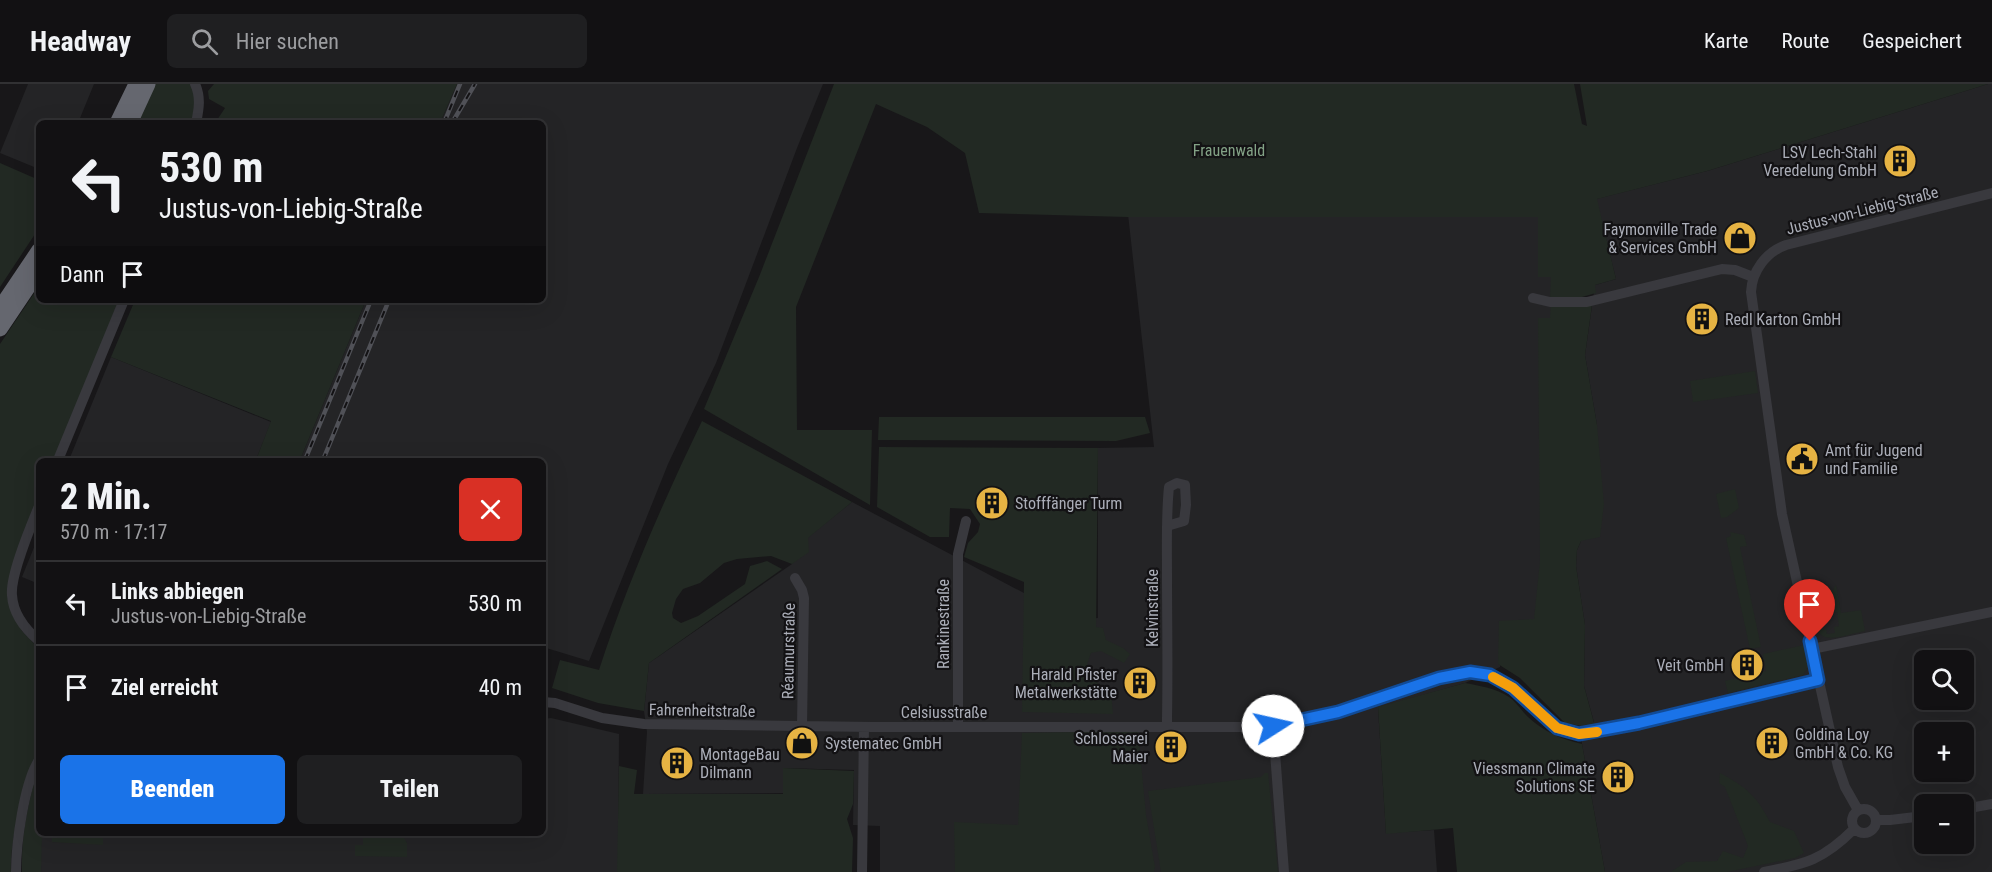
<!DOCTYPE html>
<html lang="de">
<meta charset="utf-8">
<style>
body{margin:0;font-family:"Roboto Condensed",sans-serif;background:#1f1f21;color:#f1f3f6;height:100vh;display:flex;flex-direction:column;font-size:22px;white-space:nowrap}
*{box-sizing:border-box;margin:0}
p{font-size:20px;color:#9c9da0}
.icon{flex:none;width:33px;height:33px;fill:none;stroke:currentColor;stroke-width:2;stroke-linecap:round;stroke-linejoin:round}
.map{position:relative;flex:1;overflow:hidden}
.details{position:absolute;left:36px;top:374px;width:510px;height:378px;display:flex;flex-direction:column;background:#121113;border-radius:9px;box-shadow:0 6px 24px #0002,0 0 0 2px #313133}
.details>*{flex:none}
.hud{position:absolute;left:36px;top:36px;width:510px;height:183px;border-radius:9px;box-shadow:0 6px 24px #0002,0 0 0 2px #313133;background:#121113;color:#f1f3f6;overflow:hidden}
.buttons{position:absolute;left:1914px;top:566px;display:grid;gap:12px}
.buttons a{display:grid;place-items:center;width:60px;height:60px;border-radius:9px;background:#121113;box-shadow:0 6px 24px #0002,0 0 0 2px #313133;font-size:30px}
.pin{position:absolute;display:grid;place-items:center;width:51px;height:51px;color:#fff;margin:-62px -26px;border-radius:50% 50% 50% 0;rotate:-45deg;box-shadow:0 0 6px #0007}
.pin .icon{rotate:45deg}
.me{position:absolute;width:66px;margin:-33px;rotate:80deg;stroke-linejoin:round;filter:drop-shadow(0 0 4px #0008)}
.turn{display:flex;align-items:center;gap:21px;height:126px;padding:0 24px;font-size:27px}
.turn .icon{width:78px;height:78px;stroke-width:2.5}
.turn b{display:block;font-size:42px;line-height:51px}
.then{display:flex;align-items:center;height:57px;padding:0 24px;background:#0003;gap:12px;font-size:22px}
.round{display:grid;place-items:center;flex:none;width:63px;height:63px;border-radius:9px;background:#1f1f21}
.summary{display:flex;align-items:center;justify-content:space-between;height:102px;padding:0 24px}
h1{font-size:36px;font-weight:800;line-height:45px}
.button{display:flex;gap:12px;margin-top:auto;padding:12px 24px}
.button a{flex:1;height:69px;border-radius:9px;background:#1a73e8;color:#fff;font-size:24px;font-weight:800;line-height:69px;text-align:center}
.button a+a{background:#1f1f21;color:#f1f3f6}
ul{padding:0;list-style:none}
li{display:flex;align-items:center;gap:18px;height:84px;padding:0 24px;border-top:2px solid #313133}
li div{flex:1}
li b{display:block;font-size:22px}
li em{font-style:normal}
header{display:flex;align-items:center;gap:36px;box-sizing:border-box;height:84px;padding:0 30px;background:#121113;border-bottom:2px solid #313133}
header strong{font-size:28px}
nav{display:flex;gap:33px;margin-inline-start:auto;font-size:21px}
.search{width:420px;height:54px;background:#1f1f21;display:flex;align-items:center;gap:15px;box-sizing:border-box;padding:0 21px;border-radius:9px;color:#9c9da0;font-size:22px}
.map>svg:first-child{display:block}
.built{fill:#242426;fill-rule:evenodd}
.green{fill:#222923}
.lines{fill:none;stroke-linecap:round;stroke-linejoin:round}
.minor{stroke:#39393e;stroke-width:10}
.highway{stroke:#65676f;stroke-width:15}
.rail-casing{stroke:#505157;stroke-width:4.5}
.rail{stroke:#131214;stroke-width:2;stroke-dasharray:7;stroke-linecap:butt}
.route-casing{stroke:#114b97;stroke-width:15}
.route{stroke:#1a73e8;stroke-width:10}
.slow{stroke:#f59e0b;stroke-width:10}
.labels{text-anchor:middle;stroke-width:4.5;stroke-linejoin:round;paint-order:stroke}
.park-label{font-size:16px;fill:#83a286;stroke:#131214}
.poi-label{font-size:16px;fill:#abaeb8;stroke:#131214;text-anchor:end}
.street-label{font-size:16px;fill:#abaeb8;stroke:#131214}
</style>
<header>
<strong>Headway</strong>
<div class="search"><svg class="icon" aria-label="search" viewBox="0 0 24 24"><circle cx="10" cy="10" r="6"/><path d="M15 15l6 6"/></svg>Hier suchen</div>
<nav><a>Karte</a><a>Route</a><a>Gespeichert</a></nav>
</header>
<div class="map">
<svg width="1992" height="788" viewBox="0 0 1992 788">
<rect width="100%" height="100%" fill="#181719"/>
<!-- built -->
<path class="built" d="M 28,0 L 94,0 L 78,39 L 39,39 L 39,85 L 0,69 Z
M 457,0 L 823,0 L 797,64 L 716,279 L 668,380 L 589,577 L 543,563 L 543,376 L 300,376 L 366,216 L 543,216 L 543,39 L 440,39 Z
M 1988,0 L 1992,0 L 1992,788 L 1605,788 L 1582,660 L 1581,642 L 1594,638 L 1584,602 L 1585,541 L 1576,482 L 1577,466 L 1581,457 L 1597,341 L 1585,271 L 1595,201 L 1616,195 L 1596,115 L 1707,87 ZM 1924,576 L 1964,576 L 1964,615 L 1924,615 ZM 1924,648 L 1964,648 L 1964,687 L 1924,687 ZM 1924,720 L 1964,720 L 1964,759 L 1924,759 Z
M 1128,130 L 1542,130 L 1554,190 L 1543,477 L 1536,537 L 1502,540 L 1500,583 L 1465,599 L 1378,624 L 1386,749 L 1434,746 L 1437,788 L 880,788 L 880,742 L 853,741 L 854,686 L 783,684 L 783,709 L 643,710 L 647,648 L 644,627 L 649,579 L 792,480 L 807,454 L 852,418 L 1073,535 L 1098,534 L 1098,364 L 1154,363 Z
M 111,273 L 271,338 L 256,376 L 69,376 Z
M 39,451 L 39,500 L 22,493 Z
M 551,634 L 619,650 L 618,788 L 31,788 L 39,748 L 543,748 L 543,635 Z"/>
<!-- green -->
<path class="green" d="M 154,0 L 191,0 L 195,7 L 193,39 L 137,39 Z
M 214,0 L 457,0 L 440,39 L 215,39 L 225,24 L 209,15 L 208,7 Z
M 834,0 L 1574,0 L 1582,40 L 1587,42 L 1580,0 L 1988,0 L 1707,87 L 1597,115 L 1616,195 L 1595,201 L 1596,209 L 1582,213 L 1550,213 L 1551,193 L 1538,193 L 1538,133 L 1127,133 L 979,129 L 965,69 L 927,43 L 876,20 L 796,223 L 797,346 L 872,346 L 870,421 L 704,325 L 759,193 Z
M 0,79 L 39,96 L 39,144 L 0,203 Z
M 39,202 L 39,216 L 119,216 L 55,376 L 39,376 L 39,414 L 8,508 L 22,547 L 39,565 L 39,669 C 23,694 10,758 11,788 L 0,788 L 0,260 Z
M 135,216 L 366,216 L 300,376 L 256,376 L 271,337 L 111,273 Z
M 1551,221 L 1592,221 L 1585,271 L 1597,341 L 1604,420 L 1600,453 L 1581,457 L 1577,466 L 1576,482 L 1585,541 L 1584,602 L 1594,639 L 1581,642 L 1565,639 L 1520,594 L 1498,580 L 1499,537 L 1534,535 L 1540,477 L 1538,234 L 1550,234 Z
M 1755,287 L 1758,309 L 1693,318 L 1690,297 Z
M 879,333 L 1145,333 L 1150,349 L 1116,357 L 878,356 Z
M 702,337 L 852,418 L 808,454 L 809,468 L 792,480 L 771,472 L 737,475 L 724,479 L 700,499 L 683,505 L 676,515 L 672,529 L 673,534 L 681,539 L 698,532 L 745,500 L 750,482 L 767,477 L 782,485 L 649,579 L 644,627 L 598,619 L 552,604 L 560,576 L 599,586 C 627,500 663,418 702,337 Z
M 879,363 L 1098,364 L 1096,543 L 1103,544 L 1106,556 L 1123,564 L 1130,570 L 1124,579 L 1101,567 L 1091,569 L 1087,580 L 1094,596 L 1111,609 L 1113,630 L 1022,628 L 1024,498 L 964,473 L 968,459 L 978,448 L 980,440 L 970,425 L 950,424 L 949,453 L 930,453 L 877,423 Z
M 1735,405 L 1739,424 L 1727,433 L 1721,434 L 1716,410 Z
M 1730,448 L 1744,451 L 1747,462 L 1740,463 L 1761,563 L 1750,565 L 1726,454 L 1731,452 Z
M 1836,501 L 1841,529 L 1861,526 L 1865,547 C 1842,551 1819,565 1812,535 L 1817,531 L 1819,546 L 1826,545 L 1827,550 L 1835,549 L 1834,543 L 1839,542 L 1837,528 L 1829,529 L 1826,516 Z
M 1804,561 L 1808,583 L 1803,591 L 1728,609 L 1725,597 L 1766,587 L 1763,570 Z
M 1465,599 C 1480,602 1496,604 1509,613 C 1516,618 1522,627 1528,633 C 1544,648 1561,655 1582,660 L 1605,788 L 1457,788 L 1453,744 L 1386,750 L 1378,623 Z
M 1138,647 L 1146,731 L 1155,783 L 1154,788 L 955,788 L 954,738 L 1018,741 L 1022,649 Z
M 39,682 L 39,748 L 42,749 L 41,788 L 22,788 C 21,752 28,717 39,682 Z
M 619,682 L 637,686 L 634,710 L 783,710 L 783,684 L 854,687 L 853,720 L 847,735 L 853,754 L 852,788 L 617,788 Z
M 1265,689 L 1268,689 L 1278,788 L 1161,788 L 1148,707 L 1261,693 Z
M 1720,689 C 1746,703 1756,711 1770,738 L 1794,747 L 1804,769 L 1795,774 L 1727,788 L 1672,788 L 1672,787 L 1686,778 L 1717,777 L 1723,767 L 1743,774 L 1748,762 L 1725,703 L 1719,699 Z
M 52,749 L 103,749 L 103,761 L 52,758 Z
M 363,752 L 404,754 L 407,759 L 407,773 L 355,772 L 355,761 L 363,761 Z"/>
<g class="lines">
<!-- minor -->
<path class="minor" d="M 195,0 C 201,13 199,25 196,39
M 1533,214 L 1550,218 L 1587,218 L 1722,185 L 1735,186 L 1753,193
M 58,376 L 124,216
M 39,422 C 31,442 10,491 12,511 C 13,530 25,545 39,557
M 1167,442 L 1184,437 L 1186,421 L 1185,401 L 1177,399 L 1169,403 C 1166,432 1167,461 1167,490 C 1167,538 1168,586 1167,634 L 1167,642
M 795,494 L 802,506 L 804,514 L 802,642
M 1812,565 L 1992,528
M 543,618 L 555,619 L 602,634 L 644,640 L 873,643 L 1260,643 L 1314,635 L 1367,619 L 1439,594 L 1471,588 L 1490,591 L 1513,604 L 1557,644 L 1579,650 L 1639,639 L 1818,596
M 1273,642 L 1284,788
M 958,643 L 958,470 L 966,437
M1852 737a12 12 0 1 1 24 0a12 12 0 1 1-24 0Z
M 1964,725 L 1992,720
M 1858,726 L 1845,703 L 1838,683 L 1782,430 L 1751,208 C 1752,187 1766,168 1786,161 L 1992,109
M 1876,736 L 1890,736 L 1924,732
M 16,788 C 16,760 24,699 39,676
M 862,788 L 864,643
M 1764,788 C 1806,780 1823,776 1854,745"/>
<!-- highway -->
<path class="highway" d="M 117,39 L 136,0
M 130,39 L 148,0
M 0,224 L 39,166
M 0,245 L 39,187"/>
<!-- rail casing -->
<g class="rail-casing">
<path id="rail" d="M 444,39 L 460,0
M 452,39 L 475,0
M 305,376 L 371,216
M 323,376 L 389,216"/>
</g>
<!-- rail -->
<use href="#rail" class="rail"/>
</g>
<g class="lines">
<!-- route casing -->
<g class="route-casing">
<path id="route" d="M 1273,642 L 1338,628 L 1439,594 L 1470,588 L 1490,591 L 1499,596 L 1513,604 L 1557,644 L 1579,650 L 1639,639 L 1818,596 L 1810,557"/>
</g>
<!-- route -->
<use href="#route" class="route"/>
<!-- slow -->
<path class="slow" d="M 1493,593 L 1513,604 L 1557,644 L 1579,650 L 1597,648"/>
</g>
<!-- icons -->
<defs>
<g id="building-disc" transform="scale(1.725)"><circle r="9.5" fill="#e6b343" stroke="#131214"/><path d="M-4-6H4V6H1V3H-1V6H-4ZM-2.5-4.3h1.7v1.8h-1.7ZM.8-4.3h1.7v1.8H.8ZM-2.5-1h1.7V.8h-1.7ZM.8-1h1.7V.8H.8Z" fill="#111"/></g>
<g id="shop-disc" transform="scale(1.725)"><circle r="9.5" fill="#e6b343" stroke="#131214"/><path d="M-5-2.5h2.3a2.7 3.5 0 0 1 5.4 0H5L5.5 6h-11ZM-1.5-2.5h3a1.5 2.3 0 0 0-3 0Z" fill="#111"/></g>
<g id="civic-disc" transform="scale(1.725)"><circle r="9.5" fill="#e6b343" stroke="#131214"/><path d="M-.6-6.5H3V-4.5H.6V-3L4-1V1h2V6H-6V1h2V-1L-.6-3ZM-1.2 2.5V6h2.4V2.5Z" fill="#111"/></g>
</defs>
<g fill-rule="evenodd">
<use href="#building-disc" x="1900" y="77"/>
<use href="#shop-disc" x="1740" y="154"/>
<use href="#building-disc" x="1702" y="235"/>
<use href="#civic-disc" x="1802" y="375"/>
<use href="#building-disc" x="992" y="419"/>
<use href="#building-disc" x="1747" y="581"/>
<use href="#building-disc" x="1140" y="599"/>
<use href="#shop-disc" x="802" y="659"/>
<use href="#building-disc" x="1772" y="659"/>
<use href="#building-disc" x="1171" y="663"/>
<use href="#building-disc" x="677" y="679"/>
<use href="#building-disc" x="1618" y="693"/>
</g>
<g class="labels">
<!-- park labels -->
<g class="park-label">
<text x="1229" y="72">Frauenwald</text>
</g>
<!-- poi labels -->
<g class="poi-label">
<text x="1877" y="74">LSV Lech-Stahl<tspan x="1877" dy="18">Veredelung GmbH</tspan></text>
<text x="1717" y="151">Faymonville Trade<tspan x="1717" dy="18">&amp; Services GmbH</tspan></text>
<text x="1725" y="241" text-anchor="start">Redl Karton GmbH</text>
<text x="1825" y="372" text-anchor="start">Amt für Jugend<tspan x="1825" dy="18">und Familie</tspan></text>
<text x="1015" y="425" text-anchor="start">Stofffänger Turm</text>
<text x="1724" y="587">Veit GmbH</text>
<text x="1117" y="596">Harald Pfister<tspan x="1117" dy="18">Metalwerkstätte</tspan></text>
<text x="1795" y="656" text-anchor="start">Goldina Loy<tspan x="1795" dy="18">GmbH &amp; Co. KG</tspan></text>
<text x="1148" y="660">Schlosserei<tspan x="1148" dy="18">Maier</tspan></text>
<text x="825" y="665" text-anchor="start">Systematec GmbH</text>
<text x="700" y="676" text-anchor="start">MontageBau<tspan x="700" dy="18">Dilmann</tspan></text>
<text x="1595" y="690">Viessmann Climate<tspan x="1595" dy="18">Solutions SE</tspan></text>
</g>
<!-- street labels -->
<g class="street-label">
<text transform="translate(1862 126) rotate(-14)" y="6">Justus-von-Liebig-Straße</text>
<text transform="translate(1152 524) rotate(-90)" y="6">Kelvinstraße</text>
<text transform="translate(943 540) rotate(-90)" y="6">Rankinestraße</text>
<text transform="translate(788 567) rotate(-89)" y="6">Réaumurstraße</text>
<text transform="translate(702 626) rotate(1)" y="6">Fahrenheitstraße</text>
<text x="944" y="634">Celsiusstraße</text>
</g>
</g>
</svg>
<div class="buttons">
<a><svg class="icon" aria-label="search" viewBox="0 0 24 24"><circle cx="10" cy="10" r="6"/><path d="M15 15l6 6"/></svg></a>
<a>+</a>
<a>−</a>
</div>
<div class="pin" style="left:1810px;top:557px;background:#d93025"><svg class="icon" aria-label="arrive" viewBox="0 0 24 24"><path d="M6 21V4h12l-3 4 3 4H6"/></svg></div>
<svg class="me" style="left:1273px;top:642px" viewBox="-20 -20 40 40"><circle r="19" fill="#fff"/><path d="M0-13L10 11 0 6-10 11z" fill="#1a73e8"/></svg>
<div class="hud">
<div class="turn"><svg class="icon" aria-label="left" viewBox="0 0 24 24"><path d="M17 20v-9H6M10 6l-5 5 5 5"/></svg><div><b>530 m</b>Justus-von-Liebig-Straße</div></div>
<div class="then">Dann<svg class="icon" aria-label="arrive" viewBox="0 0 24 24"><path d="M6 21V4h12l-3 4 3 4H6"/></svg></div>
</div>
<section class="details">
<div class="summary"><div><h1>2 Min.</h1><p>570 m · 17:17</p></div><a class="round" style="background:#d93025;color:#fff"><svg class="icon" aria-label="close" viewBox="0 0 24 24"><path d="M6 6l12 12M18 6L6 18"/></svg></a></div>
<ul>
<li><svg class="icon" aria-label="left" viewBox="0 0 24 24"><path d="M17 20v-9H6M10 6l-5 5 5 5"/></svg><div><b>Links abbiegen</b><p>Justus-von-Liebig-Straße</p></div><em>530 m</em></li>
<li><svg class="icon" aria-label="arrive" viewBox="0 0 24 24"><path d="M6 21V4h12l-3 4 3 4H6"/></svg><div><b>Ziel erreicht</b></div><em>40 m</em></li>
</ul>
<div class="button"><a>Beenden</a><a>Teilen</a></div>
</section>
</div>
